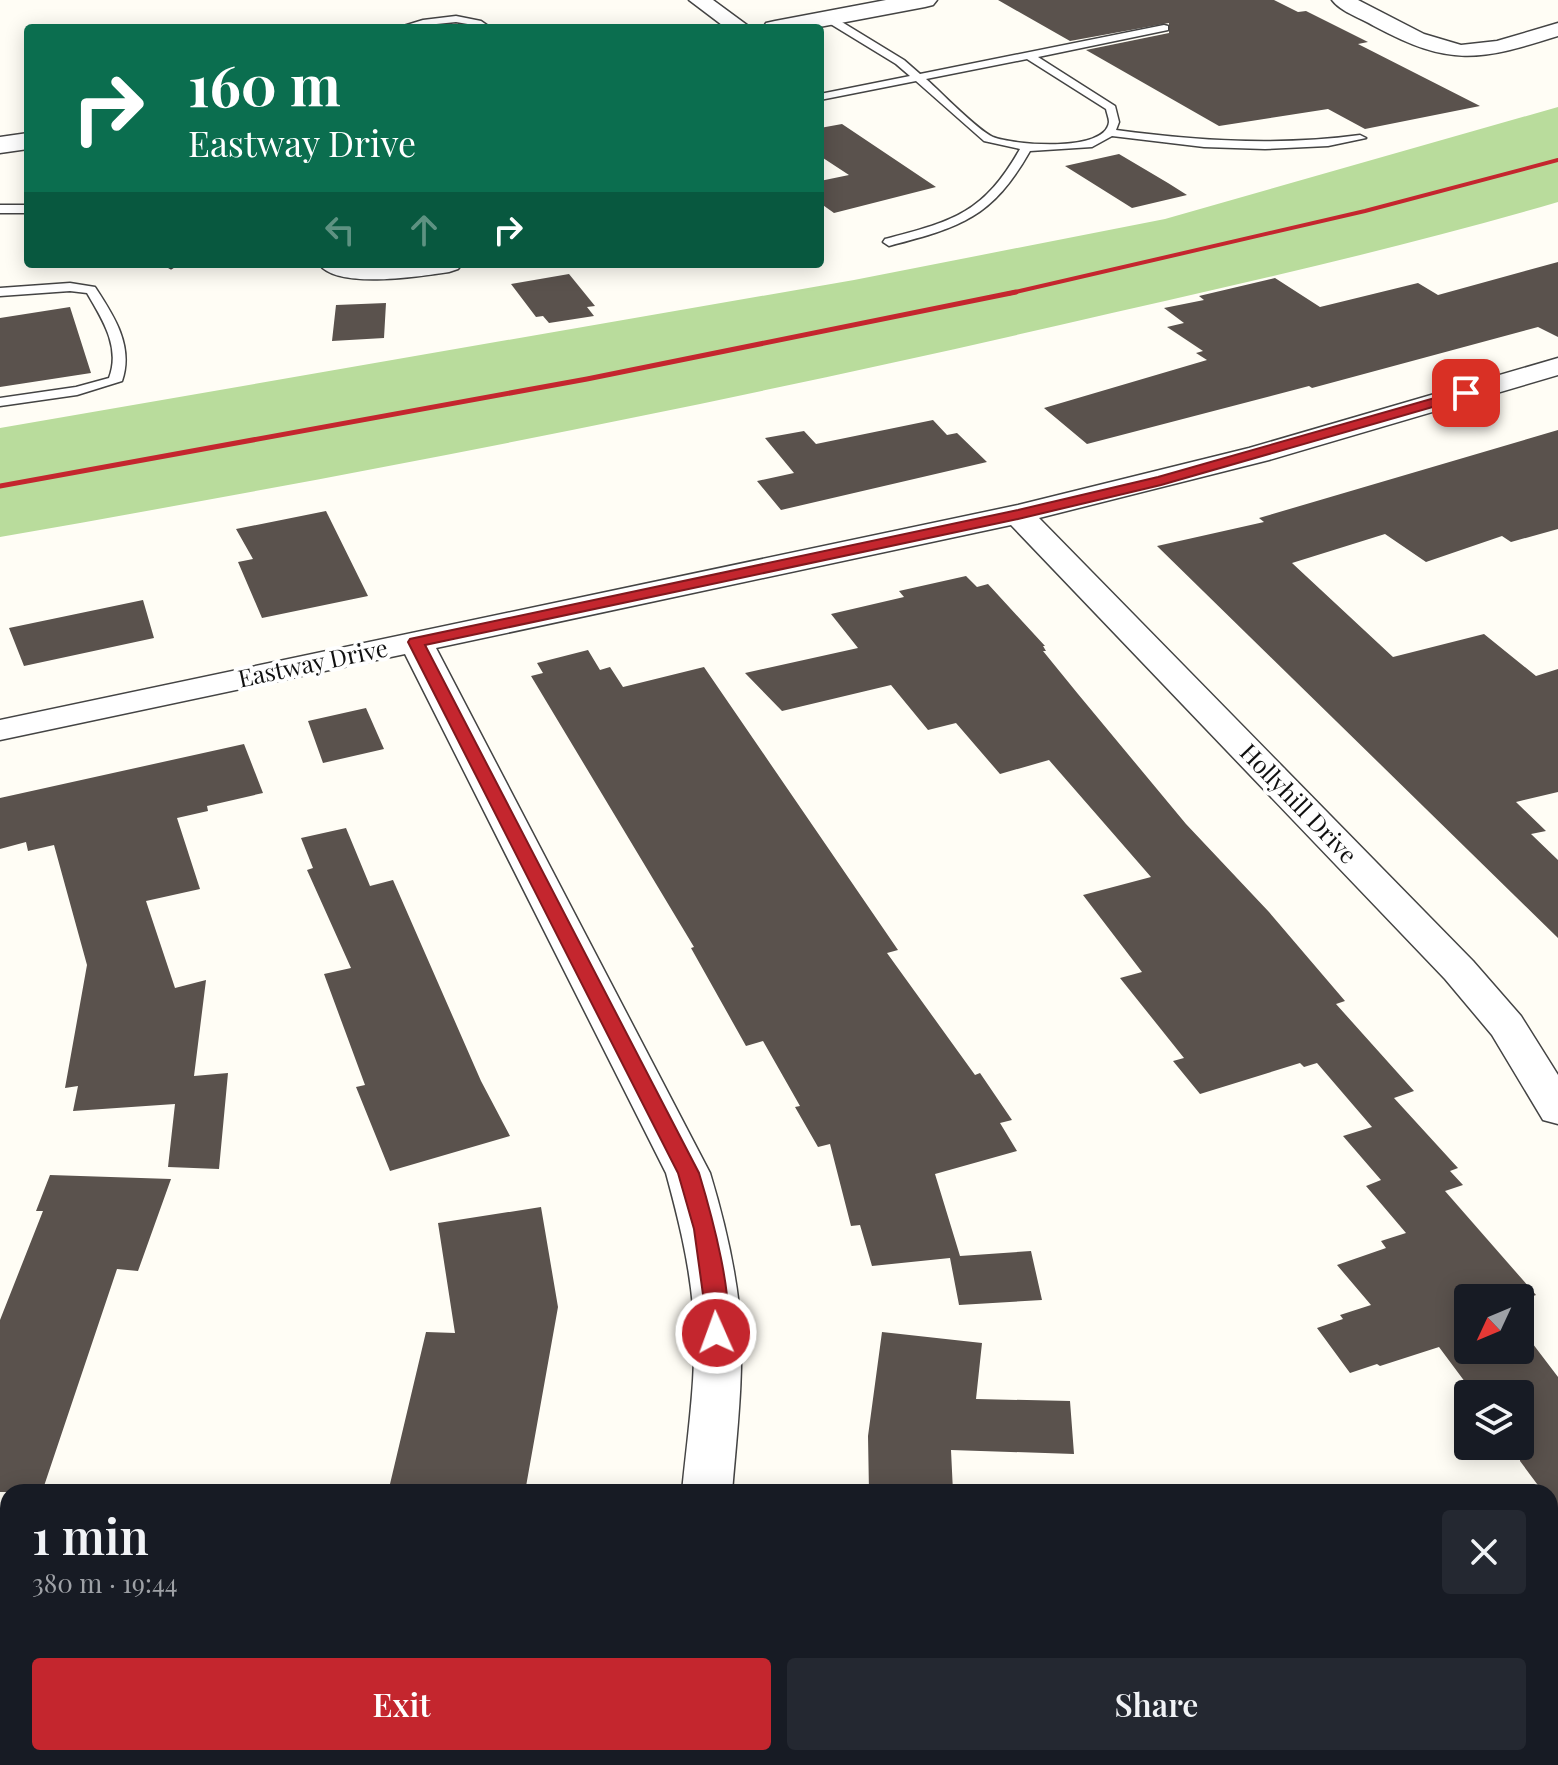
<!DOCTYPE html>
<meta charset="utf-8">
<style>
body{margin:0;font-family:"Playfair Display",serif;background:#242831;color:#f1f3f6;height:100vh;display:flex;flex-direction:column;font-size:30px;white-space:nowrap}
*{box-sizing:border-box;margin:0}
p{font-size:26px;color:#9ea1a6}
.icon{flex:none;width:44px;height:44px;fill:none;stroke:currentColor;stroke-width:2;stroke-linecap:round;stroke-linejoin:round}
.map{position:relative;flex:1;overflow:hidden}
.panel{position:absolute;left:0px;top:1484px;width:1558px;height:282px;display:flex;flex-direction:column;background:#171b24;border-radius:24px 24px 0 0;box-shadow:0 4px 20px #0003}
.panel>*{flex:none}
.guide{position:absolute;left:24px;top:24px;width:800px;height:244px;border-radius:8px;box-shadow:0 4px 20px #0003;background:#0b6e4f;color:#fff;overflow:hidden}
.needle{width:52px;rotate:226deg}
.fabs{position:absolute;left:1454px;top:1284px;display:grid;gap:16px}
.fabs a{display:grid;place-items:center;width:80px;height:80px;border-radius:8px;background:#171b24;box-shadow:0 4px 20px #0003;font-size:40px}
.pin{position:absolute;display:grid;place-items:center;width:68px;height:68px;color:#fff;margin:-34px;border-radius:16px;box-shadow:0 4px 12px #0006}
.me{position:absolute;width:88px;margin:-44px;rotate:358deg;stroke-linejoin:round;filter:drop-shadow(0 0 6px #0008)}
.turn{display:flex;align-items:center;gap:28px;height:168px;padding:0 32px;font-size:36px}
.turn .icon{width:104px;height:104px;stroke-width:2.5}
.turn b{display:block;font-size:56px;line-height:68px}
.lanes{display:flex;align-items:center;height:76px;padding:0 32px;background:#0003;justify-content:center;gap:40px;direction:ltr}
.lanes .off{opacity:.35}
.round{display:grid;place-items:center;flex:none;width:84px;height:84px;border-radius:8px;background:#242831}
.summary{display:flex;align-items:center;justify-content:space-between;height:136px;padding:0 32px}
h1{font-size:48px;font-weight:600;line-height:60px}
.action{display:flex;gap:16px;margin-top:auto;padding:16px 32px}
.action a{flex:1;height:92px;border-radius:8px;background:#c4262e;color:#fff;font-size:32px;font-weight:600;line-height:92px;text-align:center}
.action a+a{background:#242831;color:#f1f3f6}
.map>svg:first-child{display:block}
.forest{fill:#b9dc9c}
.building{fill:#5a524d}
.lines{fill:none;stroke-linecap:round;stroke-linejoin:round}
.service-casing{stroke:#444;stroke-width:3}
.minor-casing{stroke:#444;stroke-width:3}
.tertiary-casing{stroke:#444;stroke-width:3}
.service{fill:#fff;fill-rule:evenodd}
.minor{fill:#fff;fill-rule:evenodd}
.tertiary{fill:#fff;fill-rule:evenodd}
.rail-far1{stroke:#c4262e;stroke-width:4}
.rail{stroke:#c4262e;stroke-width:5}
.route{fill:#c4262e;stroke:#7f191e;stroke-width:2}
.labels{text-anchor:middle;stroke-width:8;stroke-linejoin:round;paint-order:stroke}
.street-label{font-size:24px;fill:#111;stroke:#fff}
</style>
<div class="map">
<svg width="1558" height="1765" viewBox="0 0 1558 1765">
<rect width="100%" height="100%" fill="#fffdf5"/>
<!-- forest -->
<path class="forest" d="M 1558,107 L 1558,202 C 1394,250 1227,287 1060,325 C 709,406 355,475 0,537 L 0,428 L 854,280 L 1165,219 Z"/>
<!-- building -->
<path class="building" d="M 998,0 L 1274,0 L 1298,12 L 1306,11 L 1368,42 L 1358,44 L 1480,106 L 1365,129 L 1328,109 L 1219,126 L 1086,50 L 1169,33 L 1169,23 L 1070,41 Z
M 842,124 L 936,187 L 834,213 L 820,203 L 820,181 L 849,175 L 820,156 L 820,128 Z
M 1119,154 L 1168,183 L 1187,195 L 1132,208 L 1065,166 Z
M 1558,262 L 1558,337 L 1538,327 L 1312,388 L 1309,386 L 1087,444 L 1044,408 L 1207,360 L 1196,353 L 1203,351 L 1167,327 L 1184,323 L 1164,308 L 1204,300 L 1199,296 L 1275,278 L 1320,307 L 1418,283 L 1438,295 Z
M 569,274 L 595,306 L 587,307 L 594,316 L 549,323 L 543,316 L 536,317 L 511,284 Z
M 386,303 L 384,338 L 332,341 L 336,305 Z
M 70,307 L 91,373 L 0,387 L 0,318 Z
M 933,420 L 947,435 L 957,433 L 987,462 L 781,510 L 757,481 L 794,473 L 765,438 L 804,431 L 816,444 Z
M 1558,430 L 1558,529 L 1511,542 L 1502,536 L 1426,562 L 1385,534 L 1292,563 L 1393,657 L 1484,634 L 1536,676 L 1558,669 L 1558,792 L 1516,802 L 1546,831 L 1531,834 L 1558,860 L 1558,938 L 1157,546 L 1264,522 L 1259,518 Z
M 326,511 L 368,596 L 262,618 L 238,562 L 253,559 L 236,529 Z
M 966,576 L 977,587 L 988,584 L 1045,646 L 1043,646 L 1046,651 L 1043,651 L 1078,694 L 1186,824 L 1269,912 L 1345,1001 L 1336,1004 L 1414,1091 L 1394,1098 L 1458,1168 L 1450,1171 L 1463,1185 L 1445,1191 L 1536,1295 L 1520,1301 L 1520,1298 L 1468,1298 L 1468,1350 L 1520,1350 L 1520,1327 L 1558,1377 L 1558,1512 L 1550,1502 L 1550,1492 L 1543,1492 L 1520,1461 L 1520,1394 L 1474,1394 L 1439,1347 L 1380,1366 L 1377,1364 L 1350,1373 L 1317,1328 L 1343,1319 L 1340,1315 L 1371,1305 L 1337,1265 L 1386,1248 L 1381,1241 L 1406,1233 L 1366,1186 L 1381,1180 L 1343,1136 L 1372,1127 L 1317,1063 L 1304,1067 L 1300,1063 L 1200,1094 L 1173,1061 L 1184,1058 L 1120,978 L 1142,972 L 1083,895 L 1151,877 L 1049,760 L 1000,774 L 956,723 L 928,730 L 891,685 L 782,711 L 745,673 L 858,648 L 831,614 L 904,597 L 899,591 Z
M 143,600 L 154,638 L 24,666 L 9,628 Z
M 588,650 L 600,670 L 610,667 L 623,687 L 704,667 L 898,950 L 887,953 L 975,1075 L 980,1073 L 1012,1120 L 1000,1123 L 1017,1151 L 935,1174 L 960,1256 L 1031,1251 L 1042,1300 L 959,1305 L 950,1258 L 872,1266 L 860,1225 L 851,1226 L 830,1144 L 818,1147 L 795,1107 L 800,1106 L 763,1041 L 746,1046 L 691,948 L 694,947 L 531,676 L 543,673 L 537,663 Z
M 366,708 L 384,749 L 323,763 L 308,721 Z
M 244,744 L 263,793 L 207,806 L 208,811 L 177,818 L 200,889 L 146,901 L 175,988 L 206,980 L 194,1076 L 228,1073 L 219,1169 L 168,1167 L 175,1104 L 73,1111 L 78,1086 L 65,1088 L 87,965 L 54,845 L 28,851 L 26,842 L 0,849 L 0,798 Z
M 346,828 L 370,886 L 393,880 L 481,1081 L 510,1136 L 390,1171 L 356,1087 L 365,1085 L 324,974 L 351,968 L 307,870 L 313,868 L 301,838 Z
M 50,1175 L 171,1179 L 138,1271 L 117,1269 L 42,1492 L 0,1492 L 0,1320 L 43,1211 L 36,1211 Z
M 541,1207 L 558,1307 L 525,1492 L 424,1492 L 425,1485 L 390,1484 L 426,1332 L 455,1333 L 438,1223 Z
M 882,1332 L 982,1343 L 976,1399 L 1070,1401 L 1074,1454 L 951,1450 L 953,1492 L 869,1492 L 868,1436 Z"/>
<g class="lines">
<!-- service casing -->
<g class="service-casing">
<path id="service" d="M 456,16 L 481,21 L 491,28 L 456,22 L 397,28 L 423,20 Z
M 824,16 L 832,16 L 904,60 L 920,74 L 1164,25 L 1168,26 L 1168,30 L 1038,57 L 1115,106 L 1119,122 L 1116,130 C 1198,141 1278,146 1360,135 L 1366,138 L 1328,146 L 1265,149 L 1204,147 L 1112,136 L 1092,147 L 1030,151 C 992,218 961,227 889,246 L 883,242 L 885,239 C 953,221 983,214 1020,149 L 984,141 L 916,81 L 820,100 L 820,94 L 910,76 L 896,64 L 824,20 ZM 1027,59 L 1106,109 C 1107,114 1109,118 1109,122 C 1106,153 1013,145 993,137 C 976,129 942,93 926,79 Z
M 0,205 L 28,205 L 28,213 L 0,213 Z
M 164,264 L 177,264 L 171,268 Z
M 70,283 L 95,287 C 114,316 134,346 122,381 L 77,395 L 0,406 L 0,398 L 76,387 L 109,378 C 121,347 102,319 87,293 L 70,291 L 0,296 L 0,288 Z"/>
</g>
<!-- minor casing -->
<g class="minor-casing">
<path id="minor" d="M 689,0 L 713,0 L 751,28 L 726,28 Z
M 1332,0 L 1358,0 L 1424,34 L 1461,45 L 1497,41 L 1558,23 L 1558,36 C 1479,61 1450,67 1374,26 C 1361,18 1341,12 1332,0 Z
M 319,264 L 462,264 L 458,269 L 449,272 C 422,276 337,290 319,264 Z
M 1558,358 L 1558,375 L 1269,460 L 1039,518 L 1473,961 L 1521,1016 L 1558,1075 L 1558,1124 L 1543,1120 L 1492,1035 L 1445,979 L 1011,525 L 436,648 L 710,1173 C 723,1216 734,1261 739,1306 C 745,1368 737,1431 732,1492 L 682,1492 C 688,1431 698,1368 693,1307 C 689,1261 678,1217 666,1173 L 405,654 L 0,740 L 0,720 L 1018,505 L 1249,448 Z
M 657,1758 L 713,1758 L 712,1765 L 656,1765 Z"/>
</g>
<!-- tertiary casing -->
<g class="tertiary-casing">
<path id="tertiary" d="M 886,0 L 937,0 L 933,5 L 925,7 L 814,28 L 763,28 L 766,23 L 775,21 Z
M 28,133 L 28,149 L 0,153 L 0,137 Z"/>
</g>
<!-- service -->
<use href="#service" class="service"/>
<!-- minor -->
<use href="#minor" class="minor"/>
<!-- tertiary -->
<use href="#tertiary" class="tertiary"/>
<!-- rail-far1 -->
<path class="rail-far1" d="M 1007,294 L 1365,211 L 1558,160"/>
<!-- rail -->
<path class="rail" d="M 0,486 L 587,379 L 1016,292"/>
</g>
<!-- route -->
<path class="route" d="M 1466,389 L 1471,390 L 1471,396 L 1161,485 L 1018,519 L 425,645 L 699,1173 C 709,1206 739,1310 724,1340 L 716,1342 L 708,1340 L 704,1333 L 705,1309 L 694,1229 L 678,1173 L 408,642 L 410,639 L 1018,510 L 1158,477 Z"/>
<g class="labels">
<!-- street labels -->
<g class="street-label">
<text transform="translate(313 664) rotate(-12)" y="8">Eastway Drive</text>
<text transform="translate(1298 804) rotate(46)" y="8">Hollyhill Drive</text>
</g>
</g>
</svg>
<div class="fabs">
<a><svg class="needle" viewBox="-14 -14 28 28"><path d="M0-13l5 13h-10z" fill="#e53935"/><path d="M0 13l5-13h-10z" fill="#9ea1a6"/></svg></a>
<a><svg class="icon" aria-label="layers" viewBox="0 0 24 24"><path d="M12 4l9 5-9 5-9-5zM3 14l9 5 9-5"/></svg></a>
</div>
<div class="pin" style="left:1466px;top:393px;background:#d93025"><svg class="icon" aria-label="arrive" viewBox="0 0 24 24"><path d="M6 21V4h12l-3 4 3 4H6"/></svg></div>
<svg class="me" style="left:716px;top:1333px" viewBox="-20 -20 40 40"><circle r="17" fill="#c4262e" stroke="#fff" stroke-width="3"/><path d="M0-11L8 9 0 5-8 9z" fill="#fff"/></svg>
<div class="guide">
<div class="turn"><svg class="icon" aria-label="right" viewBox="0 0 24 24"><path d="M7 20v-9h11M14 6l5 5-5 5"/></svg><div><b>160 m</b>Eastway Drive</div></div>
<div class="lanes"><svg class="icon off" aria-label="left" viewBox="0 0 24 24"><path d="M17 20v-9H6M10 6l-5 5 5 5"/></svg><svg class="icon off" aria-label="ahead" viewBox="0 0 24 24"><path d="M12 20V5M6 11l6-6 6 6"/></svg><svg class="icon" aria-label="right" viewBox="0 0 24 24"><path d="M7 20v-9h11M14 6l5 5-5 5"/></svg></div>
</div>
<section class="panel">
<div class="summary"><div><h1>1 min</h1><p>380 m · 19:44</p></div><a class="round"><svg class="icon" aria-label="close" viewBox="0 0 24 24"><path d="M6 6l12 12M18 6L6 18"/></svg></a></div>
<div class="action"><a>Exit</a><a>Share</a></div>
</section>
</div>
